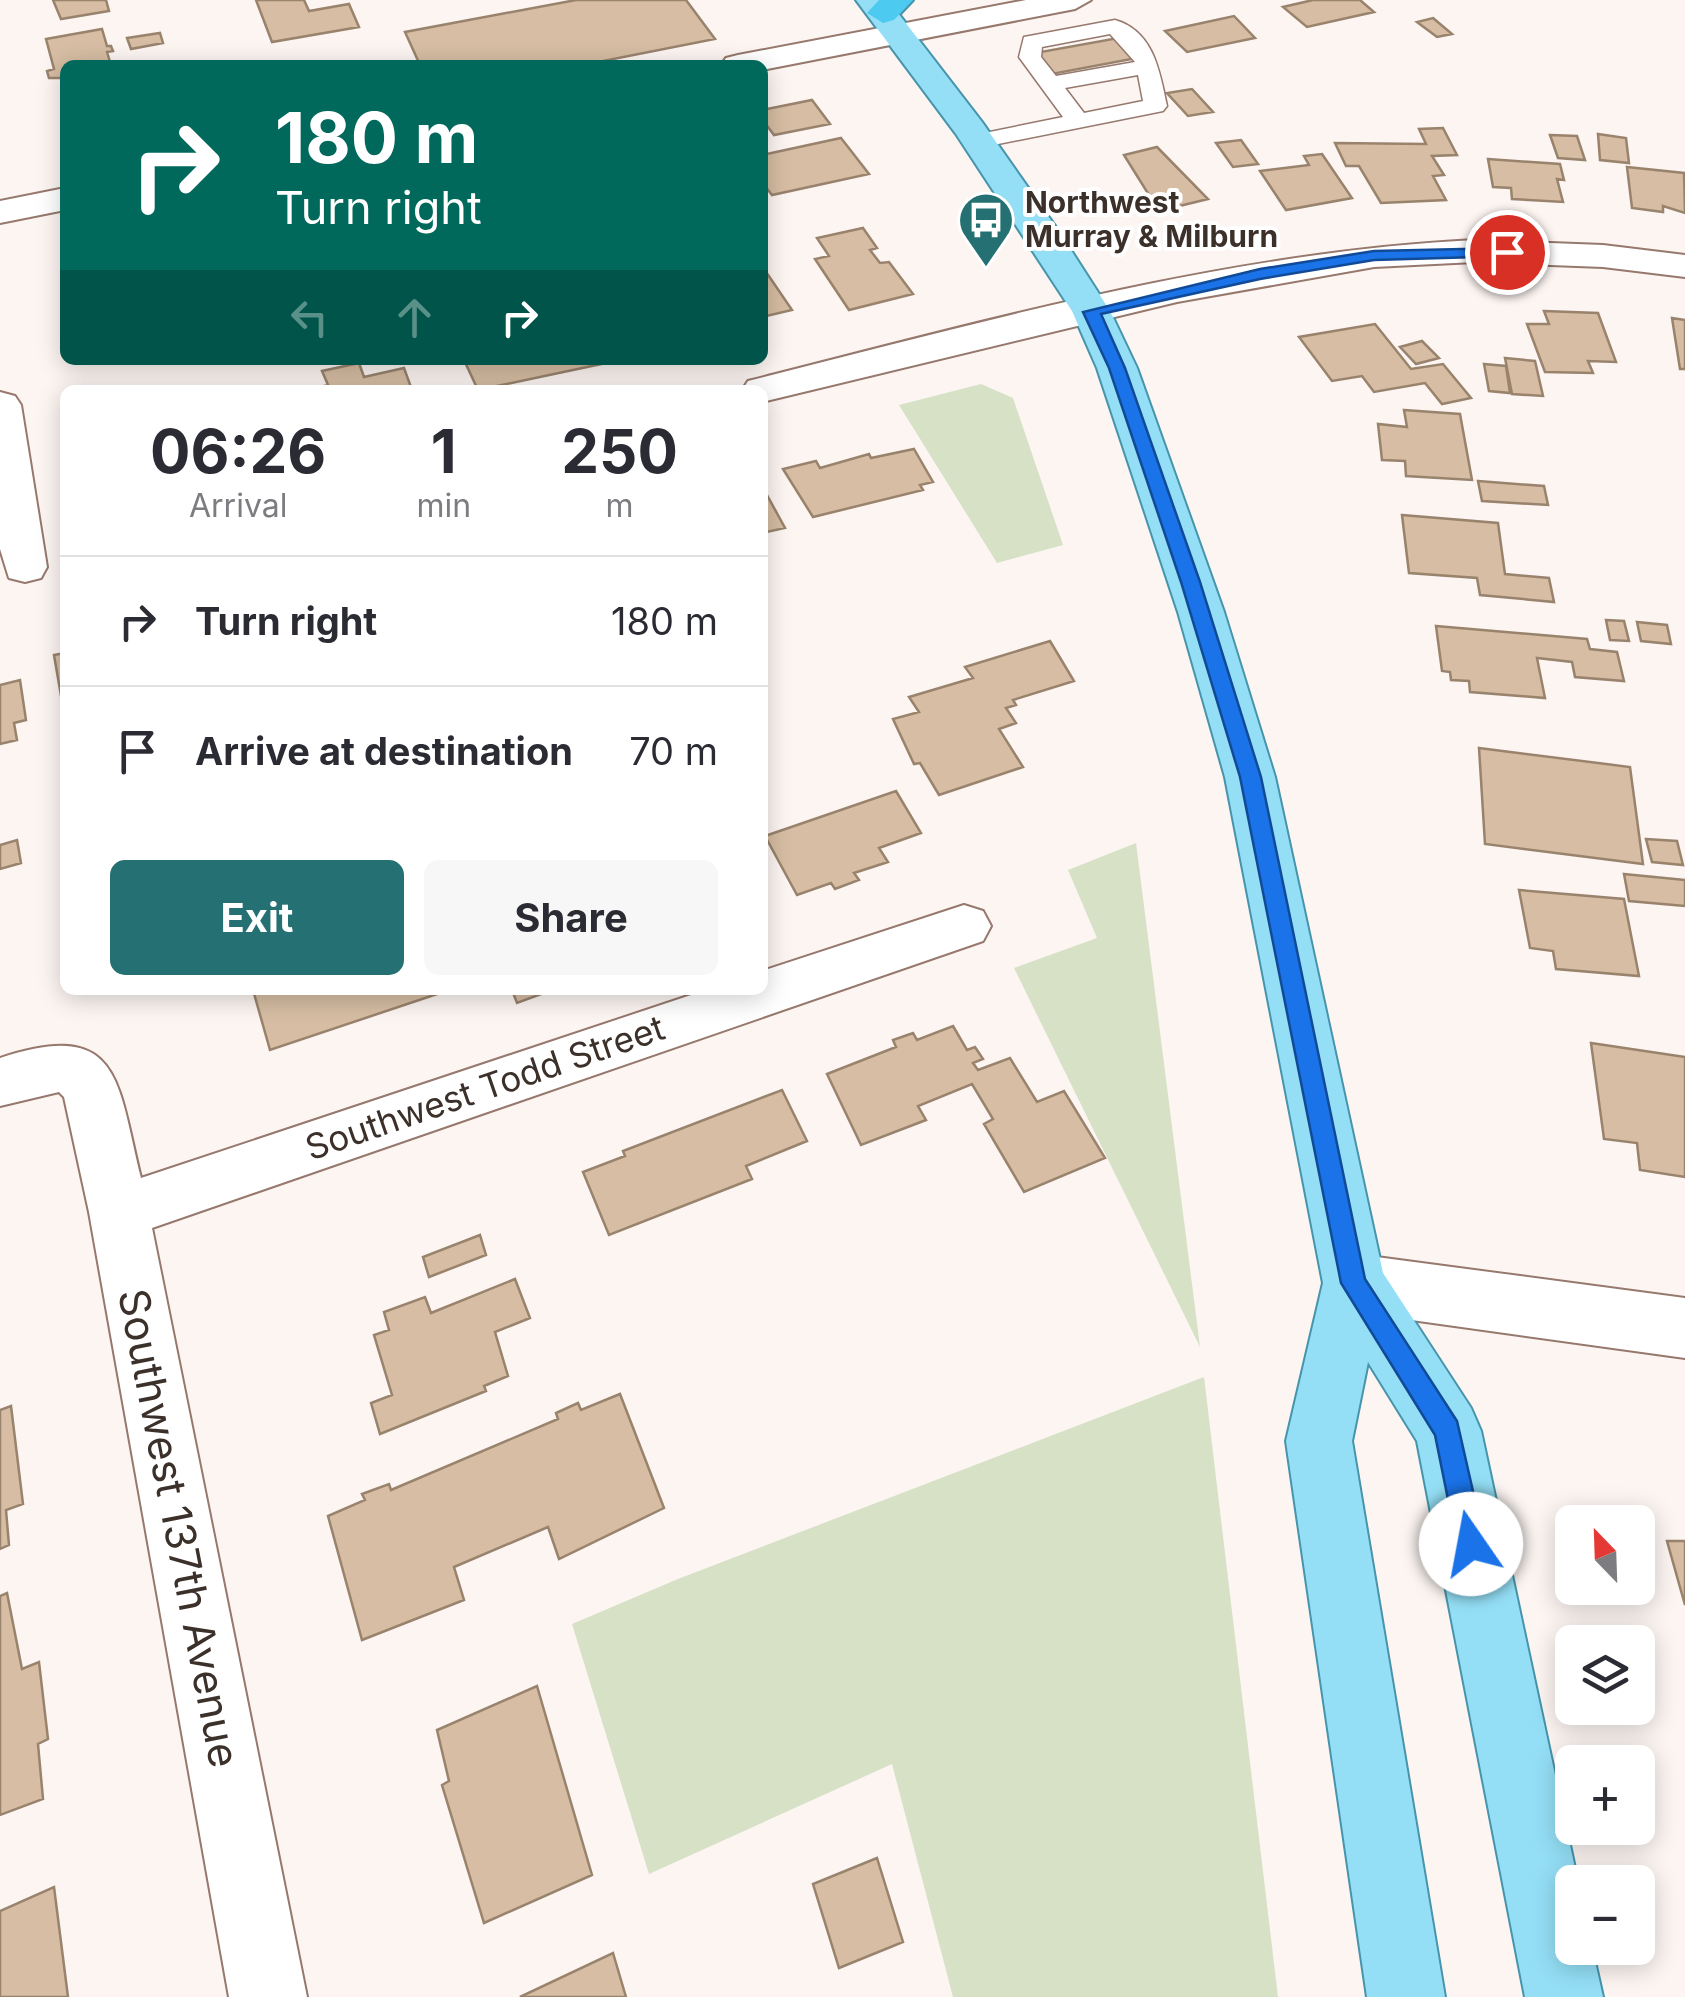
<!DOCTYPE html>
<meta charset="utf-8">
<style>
body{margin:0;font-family:Inter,sans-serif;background:#f7f7f7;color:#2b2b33;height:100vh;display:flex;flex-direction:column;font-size:38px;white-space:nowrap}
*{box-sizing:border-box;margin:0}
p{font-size:32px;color:#7c7c81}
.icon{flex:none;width:55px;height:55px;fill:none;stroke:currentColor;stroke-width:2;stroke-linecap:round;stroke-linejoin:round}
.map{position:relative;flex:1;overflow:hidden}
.drawer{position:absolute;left:60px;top:385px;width:708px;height:610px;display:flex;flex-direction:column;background:#fff;border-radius:15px;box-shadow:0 5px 25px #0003}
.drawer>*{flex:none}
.hud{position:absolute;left:60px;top:60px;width:708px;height:305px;border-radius:15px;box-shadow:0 5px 25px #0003;background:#00695c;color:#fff;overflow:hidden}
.needle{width:65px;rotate:337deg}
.fabs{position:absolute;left:1555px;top:1505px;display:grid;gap:20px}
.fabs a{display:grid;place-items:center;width:100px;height:100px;border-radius:15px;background:#fff;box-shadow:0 5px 25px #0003;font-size:50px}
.pin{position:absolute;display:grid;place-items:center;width:85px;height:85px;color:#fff;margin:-42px;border:5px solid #fff;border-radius:50%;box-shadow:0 2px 10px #0007}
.me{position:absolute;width:110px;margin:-55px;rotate:348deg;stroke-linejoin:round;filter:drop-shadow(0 0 8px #0008)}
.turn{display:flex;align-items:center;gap:35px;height:210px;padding:0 50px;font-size:45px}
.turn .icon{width:130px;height:130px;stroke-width:2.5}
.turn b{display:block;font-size:70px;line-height:85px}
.lanes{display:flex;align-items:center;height:95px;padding:0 50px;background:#0003;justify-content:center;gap:50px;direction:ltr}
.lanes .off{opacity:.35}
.eta{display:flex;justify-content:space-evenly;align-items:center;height:170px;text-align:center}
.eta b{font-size:60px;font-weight:700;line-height:70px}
.cta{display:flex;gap:20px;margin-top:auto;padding:20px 50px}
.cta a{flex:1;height:115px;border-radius:15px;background:#257072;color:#fff;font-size:40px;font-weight:700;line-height:115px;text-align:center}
.cta a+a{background:#f7f7f7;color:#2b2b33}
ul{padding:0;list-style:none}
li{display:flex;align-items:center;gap:30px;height:130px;padding:0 50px;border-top:2px solid #e1e1e2}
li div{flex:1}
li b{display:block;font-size:38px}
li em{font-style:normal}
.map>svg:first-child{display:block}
.green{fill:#d6e1c6}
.building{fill:#d6bda3;stroke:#99836d;stroke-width:2.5}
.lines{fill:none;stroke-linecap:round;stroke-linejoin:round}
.service-casing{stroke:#96786d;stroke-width:3}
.minor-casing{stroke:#96786d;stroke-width:4}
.primary-casing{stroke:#4794ab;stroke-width:4}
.motorway-casing{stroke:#4794ab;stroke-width:4}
.service{fill:#fff;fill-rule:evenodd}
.minor{fill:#fff;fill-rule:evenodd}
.primary{fill:#94dff6;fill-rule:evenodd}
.motorway{fill:#4dcaf0;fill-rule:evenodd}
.route{fill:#1a73e8;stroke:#114b97;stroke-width:2.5}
.labels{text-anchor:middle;stroke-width:8;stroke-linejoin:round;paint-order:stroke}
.far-poi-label{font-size:30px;font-weight:bold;fill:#3c302b;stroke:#fff;text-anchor:start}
.street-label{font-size:35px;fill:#3c302b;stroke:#fff}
.near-street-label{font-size:42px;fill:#3c302b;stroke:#fff}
</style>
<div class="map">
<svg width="1685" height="1997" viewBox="0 0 1685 1997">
<rect width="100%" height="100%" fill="#fcf5f2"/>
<!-- green -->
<path class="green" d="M 981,384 L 1013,398 L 1063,545 L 997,563 L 899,405 Z
M 1136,843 L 1200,1347 L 1014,968 L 1097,938 L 1068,870 Z
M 1204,1377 L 1278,1997 L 953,1997 L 892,1764 L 649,1874 L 572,1624 L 678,1579 Z"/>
<!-- building -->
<path class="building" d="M 53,0 L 106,0 L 109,11 L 61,19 Z
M 256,0 L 304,0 L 309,11 L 349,4 L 359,27 L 272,42 Z
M 576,0 L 686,0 L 715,39 L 583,65 L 420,65 L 405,32 Z
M 1313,0 L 1360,0 L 1374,12 L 1307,27 L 1283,7 Z
M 1234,16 L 1255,38 L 1187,52 L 1165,31 Z
M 1433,18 L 1452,34 L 1437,37 L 1417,22 Z
M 102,29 L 107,46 L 111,46 L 113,51 L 107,52 L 111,65 L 65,65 L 65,78 L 49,78 L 47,71 L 54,69 L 46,39 Z
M 160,33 L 163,43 L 131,49 L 127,38 Z
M 1118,38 L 1137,58 L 1052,74 L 1035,53 Z
M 1192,89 L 1213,112 L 1188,116 L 1167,93 Z
M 812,100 L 830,124 L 774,135 L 762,119 L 762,110 Z
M 1443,128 L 1457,155 L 1432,156 L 1444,175 L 1433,176 L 1446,200 L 1381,203 L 1359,166 L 1346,166 L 1335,143 L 1426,144 L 1419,129 Z
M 1598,134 L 1626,138 L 1629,163 L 1600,160 Z
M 1550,135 L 1577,136 L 1585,160 L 1558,158 Z
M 841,138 L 869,174 L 772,195 L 762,182 L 762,155 Z
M 1241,140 L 1258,164 L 1233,167 L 1216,143 Z
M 1157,147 L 1208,199 L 1159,211 L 1124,155 Z
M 1322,154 L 1352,198 L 1286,210 L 1260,171 L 1309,165 L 1304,156 Z
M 1488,159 L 1560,164 L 1564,180 L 1557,179 L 1563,202 L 1512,199 L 1511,188 L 1493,187 Z
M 1627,167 L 1684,173 L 1685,213 L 1663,206 L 1663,212 L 1632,208 Z
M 863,228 L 877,248 L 870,250 L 880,263 L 889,262 L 913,294 L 849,310 L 815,259 L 829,256 L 817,238 Z
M 762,266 L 792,310 L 762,317 Z
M 1544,311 L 1598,313 L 1616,362 L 1588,361 L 1593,373 L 1545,372 L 1527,324 L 1549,324 Z
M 1672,318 L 1685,320 L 1685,369 L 1680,369 Z
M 1375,324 L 1411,369 L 1443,364 L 1471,398 L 1442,404 L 1425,383 L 1374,392 L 1362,376 L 1332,381 L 1299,337 Z
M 1422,341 L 1439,358 L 1416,364 L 1400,347 Z
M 1505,358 L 1535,361 L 1543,396 L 1512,394 Z
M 464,360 L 605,360 L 606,363 L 478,390 Z
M 359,363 L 364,377 L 404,368 L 412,390 L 308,390 L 328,385 L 322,371 Z
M 1484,364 L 1506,366 L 1510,393 L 1489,391 Z
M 1404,410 L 1460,414 L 1472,480 L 1406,476 L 1405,461 L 1382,460 L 1378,424 L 1407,427 Z
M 914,449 L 933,482 L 920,485 L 923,490 L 813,517 L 783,469 L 816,461 L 820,468 L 869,454 L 871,458 Z
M 1478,481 L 1544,486 L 1548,505 L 1482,501 Z
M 767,495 L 785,528 L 762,533 L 762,496 Z
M 1402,515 L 1498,523 L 1505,574 L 1549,578 L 1554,602 L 1480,595 L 1477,578 L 1409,573 Z
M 1606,620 L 1624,621 L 1629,641 L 1610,640 Z
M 1637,622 L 1667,625 L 1671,644 L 1641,641 Z
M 1436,626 L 1587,639 L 1590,649 L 1617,652 L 1624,681 L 1575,677 L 1572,662 L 1537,658 L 1545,698 L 1470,692 L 1469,681 L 1451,680 L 1450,672 L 1442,671 Z
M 1050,641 L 1074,681 L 1013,700 L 1016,705 L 1006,708 L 1016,723 L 999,729 L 1023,767 L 939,795 L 920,763 L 914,764 L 893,719 L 919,712 L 909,697 L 973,678 L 965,667 Z
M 65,653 L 65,719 L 54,655 Z
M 20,680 L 26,720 L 14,723 L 17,740 L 0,744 L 0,685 Z
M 1479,748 L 1630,767 L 1643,864 L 1485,844 Z
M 896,791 L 921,833 L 879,848 L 888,862 L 854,873 L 859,880 L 835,889 L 831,883 L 797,895 L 765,836 Z
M 1646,839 L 1677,841 L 1683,865 L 1652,862 Z
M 17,840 L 21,863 L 0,869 L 0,845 Z
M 1624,874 L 1685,880 L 1685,906 L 1629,901 Z
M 1519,890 L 1624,899 L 1639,976 L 1556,969 L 1553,951 L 1530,948 Z
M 253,990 L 449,990 L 270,1050 Z
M 512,990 L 552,990 L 517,1003 Z
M 953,1026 L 967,1050 L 975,1047 L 983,1059 L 973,1063 L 978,1070 L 1010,1058 L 1037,1102 L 1064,1091 L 1105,1158 L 1024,1192 L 984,1124 L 993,1119 L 972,1084 L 918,1106 L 926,1120 L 861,1145 L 827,1074 L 896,1047 L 893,1040 L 913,1033 L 917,1040 Z
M 1591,1043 L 1685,1057 L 1685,1177 L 1640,1170 L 1637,1143 L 1604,1139 Z
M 782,1090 L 807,1141 L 746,1166 L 752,1179 L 609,1235 L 583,1172 L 625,1156 L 623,1151 Z
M 480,1235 L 486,1255 L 429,1277 L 423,1257 Z
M 515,1279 L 530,1318 L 495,1332 L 508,1376 L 484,1386 L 486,1391 L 380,1434 L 371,1403 L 392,1395 L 374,1335 L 389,1330 L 384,1312 L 425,1297 L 431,1313 Z
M 620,1394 L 664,1508 L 559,1559 L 548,1527 L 454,1567 L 464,1600 L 362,1640 L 328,1516 L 365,1500 L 362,1494 L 389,1484 L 391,1490 L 558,1419 L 556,1413 L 578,1403 L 581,1410 Z
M 11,1406 L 23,1504 L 6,1510 L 9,1545 L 0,1549 L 0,1410 Z
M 1667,1541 L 1685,1541 L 1685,1605 Z
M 7,1593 L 22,1669 L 39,1662 L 48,1739 L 38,1744 L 43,1799 L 0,1815 L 0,1596 Z
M 537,1686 L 592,1875 L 484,1923 L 442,1785 L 449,1781 L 437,1730 Z
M 877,1858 L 903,1942 L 839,1968 L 813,1884 Z
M 54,1887 L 68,1997 L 0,1997 L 0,1911 Z
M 613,1953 L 626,1997 L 520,1997 Z"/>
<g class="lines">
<!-- service casing -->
<g class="service-casing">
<path id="service" d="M 1115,20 C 1154,31 1160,73 1167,106 L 1163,111 L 978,148 L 970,146 L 970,136 L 1063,117 L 1019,57 L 1024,37 ZM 1110,34 L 1135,62 L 1056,76 L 1041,57 L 1042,47 ZM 1138,75 L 1143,101 L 1084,113 L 1065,88 Z"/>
</g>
<!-- minor casing -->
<g class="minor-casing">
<path id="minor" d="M 1026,0 L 1091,0 L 1075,9 L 762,70 L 762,65 L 721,65 L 726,58 L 738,55 Z
M 65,188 L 65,210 L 0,223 L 0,201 Z
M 1475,240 L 1603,245 L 1685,255 L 1685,277 L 1603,267 L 1475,262 L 1374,267 L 1177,302 L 762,402 L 762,390 L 742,390 L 748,381 C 986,321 1229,252 1475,240 Z
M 0,392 L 15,396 L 21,405 L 47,567 L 41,578 L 25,582 L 9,578 L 0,549 Z
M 964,905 L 983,911 L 991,926 L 983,941 L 152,1228 L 307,1997 L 229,1997 L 89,1212 L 64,1097 L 59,1092 L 0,1106 L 0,1058 C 121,1018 117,1081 141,1178 L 706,990 L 762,990 L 762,971 Z
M 1354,1254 L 1685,1298 L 1685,1358 L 1354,1312 L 1332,1303 L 1323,1283 L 1332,1263 Z"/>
</g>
<!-- primary casing -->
<g class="primary-casing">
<path id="primary" d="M 856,0 L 888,0 L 982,122 L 1060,233 L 1110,311 L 1137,368 L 1224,612 L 1275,777 L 1383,1273 L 1471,1408 L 1481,1431 L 1578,1882 L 1572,1882 L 1572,1948 L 1592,1948 L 1603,1997 L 1525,1997 L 1417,1441 L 1368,1362 L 1352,1441 L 1445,1997 L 1367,1997 L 1286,1441 L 1323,1283 L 1225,777 L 1178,612 L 1097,368 L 1072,311 L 956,134 Z"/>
</g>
<!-- motorway casing -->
<g class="motorway-casing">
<path id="motorway" d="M 879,0 L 913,0 L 894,20 L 883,23 L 867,13 Z"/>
</g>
<!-- service -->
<use href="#service" class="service"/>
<!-- minor -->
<use href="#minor" class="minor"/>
<!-- primary -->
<use href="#primary" class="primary"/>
<!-- motorway -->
<use href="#motorway" class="motorway"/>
</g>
<!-- route -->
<path class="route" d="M 1507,248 L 1512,249 L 1512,256 L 1374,260 L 1260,279 L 1101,314 L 1125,368 L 1200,582 L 1261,777 L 1365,1279 L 1457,1421 L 1485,1544 L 1481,1554 L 1471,1558 L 1461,1554 L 1457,1544 L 1435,1435 L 1341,1283 L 1240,777 L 1181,582 L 1109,368 L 1083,312 L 1260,269 L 1374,251 Z"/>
<!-- icons -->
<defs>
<g id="bus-pin" transform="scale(2.875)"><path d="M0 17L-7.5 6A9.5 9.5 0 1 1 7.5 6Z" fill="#257072" stroke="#fff"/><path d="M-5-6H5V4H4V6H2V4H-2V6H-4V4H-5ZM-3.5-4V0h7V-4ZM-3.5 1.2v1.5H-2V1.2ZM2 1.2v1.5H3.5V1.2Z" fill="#fff"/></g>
</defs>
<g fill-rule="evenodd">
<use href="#bus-pin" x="986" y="220"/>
</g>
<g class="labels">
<!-- far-poi labels -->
<g class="far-poi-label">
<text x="1025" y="213">Northwest<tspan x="1025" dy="34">Murray &amp; Milburn</tspan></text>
</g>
<!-- street labels -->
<g class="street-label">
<text transform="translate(485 1088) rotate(-19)" y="12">Southwest Todd Street</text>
</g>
<!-- near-street labels -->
<g class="near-street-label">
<text transform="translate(179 1528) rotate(79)" y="15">Southwest 137th Avenue</text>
</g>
</g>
</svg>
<div class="fabs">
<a><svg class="needle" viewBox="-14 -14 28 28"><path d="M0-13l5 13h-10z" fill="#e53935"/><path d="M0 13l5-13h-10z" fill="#7c7c81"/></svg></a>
<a><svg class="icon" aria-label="layers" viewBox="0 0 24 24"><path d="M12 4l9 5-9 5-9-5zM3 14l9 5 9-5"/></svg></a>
<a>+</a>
<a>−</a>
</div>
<div class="pin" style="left:1507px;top:252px;background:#d93025"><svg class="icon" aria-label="arrive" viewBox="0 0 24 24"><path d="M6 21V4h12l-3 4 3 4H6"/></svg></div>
<svg class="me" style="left:1471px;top:1544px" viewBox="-20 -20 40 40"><circle r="19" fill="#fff"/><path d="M0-13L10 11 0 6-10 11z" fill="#1a73e8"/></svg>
<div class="hud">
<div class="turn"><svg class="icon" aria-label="right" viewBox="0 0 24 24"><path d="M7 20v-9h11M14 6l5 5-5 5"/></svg><div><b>180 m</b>Turn right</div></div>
<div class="lanes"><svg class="icon off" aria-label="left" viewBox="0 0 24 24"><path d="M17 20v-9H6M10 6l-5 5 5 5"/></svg><svg class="icon off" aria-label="ahead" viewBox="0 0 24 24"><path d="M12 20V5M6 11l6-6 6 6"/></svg><svg class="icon" aria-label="right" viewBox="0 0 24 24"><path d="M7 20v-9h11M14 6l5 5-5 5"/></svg></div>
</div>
<section class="drawer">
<div class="eta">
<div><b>06:26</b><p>Arrival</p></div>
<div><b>1</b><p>min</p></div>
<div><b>250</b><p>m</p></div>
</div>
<ul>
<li><svg class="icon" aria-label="right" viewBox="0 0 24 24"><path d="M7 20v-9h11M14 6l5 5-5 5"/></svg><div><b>Turn right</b></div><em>180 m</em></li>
<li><svg class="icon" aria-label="arrive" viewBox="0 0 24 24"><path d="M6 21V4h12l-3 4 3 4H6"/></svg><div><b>Arrive at destination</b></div><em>70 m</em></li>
</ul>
<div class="cta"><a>Exit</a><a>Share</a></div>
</section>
</div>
